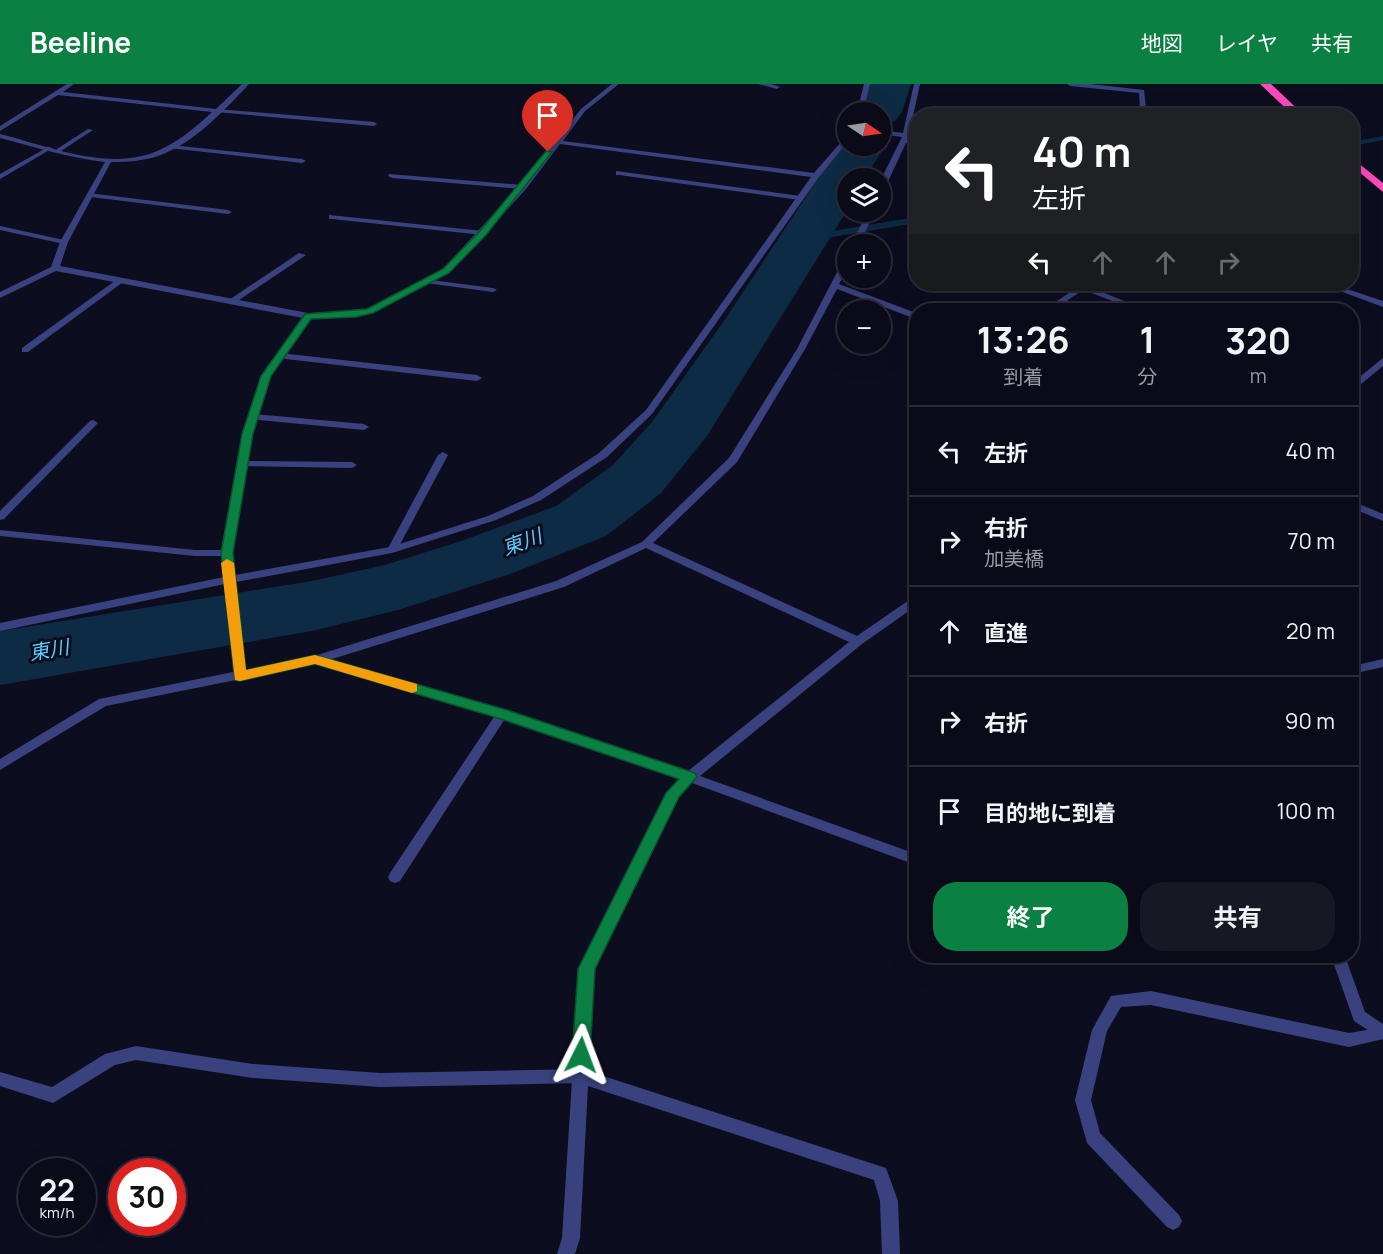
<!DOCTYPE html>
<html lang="ja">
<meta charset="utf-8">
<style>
body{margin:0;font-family:Manrope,"Noto Sans JP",sans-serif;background:#181825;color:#f1f3f6;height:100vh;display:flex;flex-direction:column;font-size:22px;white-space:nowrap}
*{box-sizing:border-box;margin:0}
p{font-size:20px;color:#999aa2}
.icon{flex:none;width:33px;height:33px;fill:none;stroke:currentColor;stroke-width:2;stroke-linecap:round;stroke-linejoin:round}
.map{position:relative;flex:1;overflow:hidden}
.drawer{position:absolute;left:909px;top:219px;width:450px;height:660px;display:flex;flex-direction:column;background:#0a0a18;border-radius:24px;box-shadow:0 6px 24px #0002,0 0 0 2px #2a2b37}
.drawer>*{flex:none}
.hud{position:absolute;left:909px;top:24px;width:450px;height:183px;border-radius:24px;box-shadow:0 6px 24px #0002,0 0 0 2px #2a2b37;background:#202124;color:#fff;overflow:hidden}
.needle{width:39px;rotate:103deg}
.fabs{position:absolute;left:837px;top:18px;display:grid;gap:12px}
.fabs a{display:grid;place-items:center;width:54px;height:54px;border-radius:50%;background:#0a0a18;box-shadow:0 6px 24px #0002,0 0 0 2px #2a2b37;font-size:30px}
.speed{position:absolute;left:18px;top:1074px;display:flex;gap:12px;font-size:30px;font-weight:700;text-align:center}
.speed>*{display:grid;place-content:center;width:78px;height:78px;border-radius:50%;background:#0a0a18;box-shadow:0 6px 24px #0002,0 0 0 2px #2a2b37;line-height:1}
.speed small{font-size:15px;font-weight:400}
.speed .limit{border:9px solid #d22;background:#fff;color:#111}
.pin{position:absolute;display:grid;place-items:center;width:51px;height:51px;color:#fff;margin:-62px -26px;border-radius:50% 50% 50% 0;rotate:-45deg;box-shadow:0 0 6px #0007}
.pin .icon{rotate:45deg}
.me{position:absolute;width:66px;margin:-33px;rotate:3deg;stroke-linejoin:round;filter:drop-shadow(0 0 4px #0008)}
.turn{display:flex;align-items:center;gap:21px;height:126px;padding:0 24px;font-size:27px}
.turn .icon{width:78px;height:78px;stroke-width:2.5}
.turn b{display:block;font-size:42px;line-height:51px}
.lanes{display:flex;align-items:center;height:57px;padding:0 24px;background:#0003;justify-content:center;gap:30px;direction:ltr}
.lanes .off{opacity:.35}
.eta{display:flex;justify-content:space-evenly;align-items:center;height:102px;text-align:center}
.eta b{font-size:36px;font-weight:700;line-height:42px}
.cta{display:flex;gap:12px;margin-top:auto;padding:12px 24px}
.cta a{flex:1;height:69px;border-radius:24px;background:#0b8043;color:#fff;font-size:24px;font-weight:700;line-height:69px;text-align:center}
.cta a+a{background:#181825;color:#f1f3f6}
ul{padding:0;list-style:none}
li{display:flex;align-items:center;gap:18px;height:90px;padding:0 24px;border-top:2px solid #2a2b37}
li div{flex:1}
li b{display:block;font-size:22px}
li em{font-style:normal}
header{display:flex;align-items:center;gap:36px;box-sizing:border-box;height:84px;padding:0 30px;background:#0b8043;color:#fff}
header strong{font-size:28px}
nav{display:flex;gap:33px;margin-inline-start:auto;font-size:21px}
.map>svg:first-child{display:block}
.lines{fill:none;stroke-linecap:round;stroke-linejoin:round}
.stream{fill:#0d2b44;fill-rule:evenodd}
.river{fill:#0d2b44;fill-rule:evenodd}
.lane{fill:#39427e;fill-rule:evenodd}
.street{fill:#39427e;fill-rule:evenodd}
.highway{fill:#fc4abc;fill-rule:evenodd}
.route{fill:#0b8043;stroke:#07532c;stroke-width:1.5}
.slow{fill:#f59e0b}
.labels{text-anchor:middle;stroke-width:6;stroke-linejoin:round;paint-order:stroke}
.water-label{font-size:20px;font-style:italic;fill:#5dcdfc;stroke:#0d0d20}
</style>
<header>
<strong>Beeline</strong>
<nav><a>地図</a><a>レイヤ</a><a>共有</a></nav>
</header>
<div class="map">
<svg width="1383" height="1170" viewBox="0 0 1383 1170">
<rect width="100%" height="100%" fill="#0d0d20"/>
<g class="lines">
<!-- stream -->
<path class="stream" d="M 1383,52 L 1383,56 L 1352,62 L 1352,58 Z
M 916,133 L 916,139 L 803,158 L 799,155 L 803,152 Z"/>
<!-- river -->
<path class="river" d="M 869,0 L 911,0 L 902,28 L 895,37 L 880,41 L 880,28 L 859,28 Z
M 846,52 L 848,62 L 880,62 L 880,56 L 885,62 L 865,94 L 848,94 L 848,125 L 707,352 L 661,409 L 606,452 L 513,489 L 398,526 L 312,547 L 0,601 L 0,547 L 312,497 L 385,481 L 461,457 L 556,422 L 613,381 L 652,338 L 726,234 Z"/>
<!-- lane -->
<path class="lane" d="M 758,0 L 771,0 L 780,3 L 777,5 Z
M 217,25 L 374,38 L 377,40 L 374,42 L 215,28 L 214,27 Z
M 88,45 L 93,46 L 61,67 L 57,67 L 57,65 Z
M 171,61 L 302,75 L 306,77 L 302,79 L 169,64 L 169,62 Z
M 48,63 L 53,64 L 0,95 L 0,90 Z
M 616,87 L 800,112 L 804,114 L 800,116 L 619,91 L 616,91 Z
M 389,90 L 523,101 L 527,103 L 523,105 L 392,94 L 388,92 Z
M 88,109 L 228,126 L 232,128 L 228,130 L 91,113 L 88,113 Z
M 329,131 L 483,147 L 487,149 L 483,151 L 332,135 L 329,135 Z
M 0,142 L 64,156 L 68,158 L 64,160 L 0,146 Z
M 299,169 L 306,171 L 236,218 L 229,216 Z
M 119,194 L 126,196 L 28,268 L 22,268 L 22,264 Z
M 423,195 L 493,204 L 497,206 L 493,208 L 426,199 L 422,197 Z
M 280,269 L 477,291 L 482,294 L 477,297 L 277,274 L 276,272 Z
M 253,330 L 364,340 L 369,343 L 364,346 L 250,335 L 248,333 Z
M 93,336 L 98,339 L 96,341 L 4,435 L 0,436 L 0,427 L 90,337 Z
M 443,368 L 448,371 L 397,466 L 396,468 L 388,468 L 387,466 L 438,371 Z
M 243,377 L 352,378 L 357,381 L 352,384 L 239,382 L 239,378 Z
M 502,626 L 506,627 L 508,630 L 506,633 L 400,797 L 395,799 L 390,797 L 388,793 L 390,789 L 498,627 Z
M 1151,907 L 1349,949 L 1383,943 L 1383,955 L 1349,963 L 1151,921 L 1121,923 L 1107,947 L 1091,1016 L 1100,1049 L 1179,1131 L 1182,1137 L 1179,1143 L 1173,1146 L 1167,1143 L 1087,1059 L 1075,1016 L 1092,946 L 1111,912 Z
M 136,962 L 253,980 L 380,989 L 580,985 L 586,987 L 588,992 L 586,997 L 580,999 L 380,1003 L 253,994 L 136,976 L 115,981 L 53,1019 L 0,1002 L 0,988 L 52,1003 L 105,970 Z"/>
<!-- street -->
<path class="street" d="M 67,0 L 74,0 L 63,8 L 216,25 L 242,0 L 249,0 C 224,27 193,60 158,72 C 143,77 127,78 111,78 L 68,158 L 60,182 L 308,229 L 356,227 L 367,225 L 443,185 L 520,101 L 581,25 L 612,0 L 619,0 L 585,27 L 563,57 L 814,89 L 848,50 L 848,57 L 819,93 L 652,330 L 607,373 L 541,416 L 496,436 L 392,469 L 236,498 L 245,586 L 314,572 L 556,497 L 642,458 L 729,374 L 797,265 L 845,173 L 848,173 L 848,184 L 839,200 L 916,229 L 916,234 L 913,234 L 837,205 L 805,265 L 737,378 L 653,459 L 857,552 L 912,514 L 916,513 L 916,522 L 862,560 L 700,692 L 916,770 L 916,781 L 692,699 L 678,712 L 593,885 L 588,987 L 886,1084 L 898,1117 L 900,1170 L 882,1170 L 880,1117 L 874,1096 L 588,1002 L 580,1154 L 575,1170 L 557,1170 L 562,1154 L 579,885 L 666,709 L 680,695 L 498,633 L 315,580 L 245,594 L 240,597 L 236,596 L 106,622 L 0,686 L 0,675 L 99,615 L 233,588 L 225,500 L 0,547 L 0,539 L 224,493 L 222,472 L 195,472 L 0,452 L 0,446 L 195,466 L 222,466 L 243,350 L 261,292 L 303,234 L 56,187 L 0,214 L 0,208 L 51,183 L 60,158 L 105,78 C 69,74 35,63 0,54 L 0,50 C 48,62 106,87 155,68 C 177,59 195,44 212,28 L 58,11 L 0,47 L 0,42 ZM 560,60 L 811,93 L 646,326 L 599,369 L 533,412 L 488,432 L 390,463 L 235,491 L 232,469 L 253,350 L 271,292 L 311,234 L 356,233 L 373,229 L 449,189 L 526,105 ZM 646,464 L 849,558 L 688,687 L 506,627 L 329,576 L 564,503 Z
M 864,0 L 870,0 L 863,28 L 857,28 Z
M 914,0 L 920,0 L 908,55 L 916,58 L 916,62 L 906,59 L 884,106 L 880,108 L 880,97 L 902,53 L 880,50 L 880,46 L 903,49 Z
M 1067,0 L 1090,0 L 1144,6 L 1146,25 L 1143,27 L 1140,25 L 1139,9 L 1070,2 Z
M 868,128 L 875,128 L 859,160 L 851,160 Z
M 1082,200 L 1091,200 L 1089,203 L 1147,226 L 1137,226 L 1083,206 L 1053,226 L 1044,226 Z
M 1321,200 L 1332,200 L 1383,217 L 1383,223 Z
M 1383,274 L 1383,282 L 1355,305 L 1352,306 L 1352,299 Z
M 1352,417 L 1383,430 L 1383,437 L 1352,424 Z
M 1383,575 L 1383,583 L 1352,590 L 1352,582 Z
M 1331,872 L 1345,872 L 1365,928 L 1383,940 L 1383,956 L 1354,937 Z"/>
<!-- highway -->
<path class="highway" d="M 1260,0 L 1271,0 L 1305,32 L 1294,32 Z
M 1352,74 L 1383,99 L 1383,108 L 1352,82 Z"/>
</g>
<!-- route -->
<path class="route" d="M 546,67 L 552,68 L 486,151 L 449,189 L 373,229 L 356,233 L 311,235 L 271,292 L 253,350 L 233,469 L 246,586 L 315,571 L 507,626 L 695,689 L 697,693 L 679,713 L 595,885 L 590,971 L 588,976 L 581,979 L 575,976 L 572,971 L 578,885 L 666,709 L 679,695 L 498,634 L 315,580 L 240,597 L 235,596 L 221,469 L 242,350 L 261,292 L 305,230 L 367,225 L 443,185 L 480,147 Z"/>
<!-- slow -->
<path class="slow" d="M 227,475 L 234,479 L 246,586 L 315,571 L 417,600 L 417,607 L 412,609 L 315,580 L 240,597 L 235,596 L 221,479 Z"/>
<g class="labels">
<!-- water labels -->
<g class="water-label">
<text transform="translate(522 458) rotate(-20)" y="7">東川</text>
<text transform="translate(49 566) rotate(-10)" y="7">東川</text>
</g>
</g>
</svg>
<div class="fabs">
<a><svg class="needle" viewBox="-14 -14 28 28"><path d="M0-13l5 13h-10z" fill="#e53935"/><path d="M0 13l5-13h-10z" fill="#999aa2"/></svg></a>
<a><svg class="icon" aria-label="layers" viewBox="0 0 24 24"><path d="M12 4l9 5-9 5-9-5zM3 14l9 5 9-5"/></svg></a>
<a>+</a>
<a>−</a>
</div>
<div class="speed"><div>22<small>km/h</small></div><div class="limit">30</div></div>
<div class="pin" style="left:548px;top:68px;background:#d93025"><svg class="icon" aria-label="arrive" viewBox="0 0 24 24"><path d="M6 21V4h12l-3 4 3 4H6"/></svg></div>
<svg class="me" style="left:581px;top:971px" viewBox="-20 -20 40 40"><path d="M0-17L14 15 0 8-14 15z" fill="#0b8043" stroke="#fff" stroke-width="4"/></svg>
<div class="hud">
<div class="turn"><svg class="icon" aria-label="left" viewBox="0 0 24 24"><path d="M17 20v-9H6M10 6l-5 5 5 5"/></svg><div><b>40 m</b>左折</div></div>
<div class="lanes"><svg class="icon" aria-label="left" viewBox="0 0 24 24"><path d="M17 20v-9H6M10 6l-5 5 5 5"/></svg><svg class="icon off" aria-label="ahead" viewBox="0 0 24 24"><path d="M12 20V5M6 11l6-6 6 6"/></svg><svg class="icon off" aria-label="ahead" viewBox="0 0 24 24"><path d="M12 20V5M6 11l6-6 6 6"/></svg><svg class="icon off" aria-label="right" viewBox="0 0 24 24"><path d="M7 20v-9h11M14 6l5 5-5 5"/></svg></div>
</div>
<section class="drawer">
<div class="eta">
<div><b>13:26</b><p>到着</p></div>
<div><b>1</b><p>分</p></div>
<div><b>320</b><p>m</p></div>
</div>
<ul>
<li><svg class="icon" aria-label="left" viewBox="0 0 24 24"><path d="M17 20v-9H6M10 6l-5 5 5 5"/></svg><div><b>左折</b></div><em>40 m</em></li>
<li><svg class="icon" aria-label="right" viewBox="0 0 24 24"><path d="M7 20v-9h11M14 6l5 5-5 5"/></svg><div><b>右折</b><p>加美橋</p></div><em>70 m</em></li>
<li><svg class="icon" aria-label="ahead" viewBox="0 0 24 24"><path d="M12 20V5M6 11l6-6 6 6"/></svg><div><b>直進</b></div><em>20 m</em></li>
<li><svg class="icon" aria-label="right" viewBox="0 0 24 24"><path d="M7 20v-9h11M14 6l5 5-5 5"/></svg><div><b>右折</b></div><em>90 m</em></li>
<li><svg class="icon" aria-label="arrive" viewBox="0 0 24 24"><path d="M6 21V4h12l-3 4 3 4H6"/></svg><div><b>目的地に到着</b></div><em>100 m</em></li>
</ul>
<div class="cta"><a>終了</a><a>共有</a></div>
</section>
</div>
